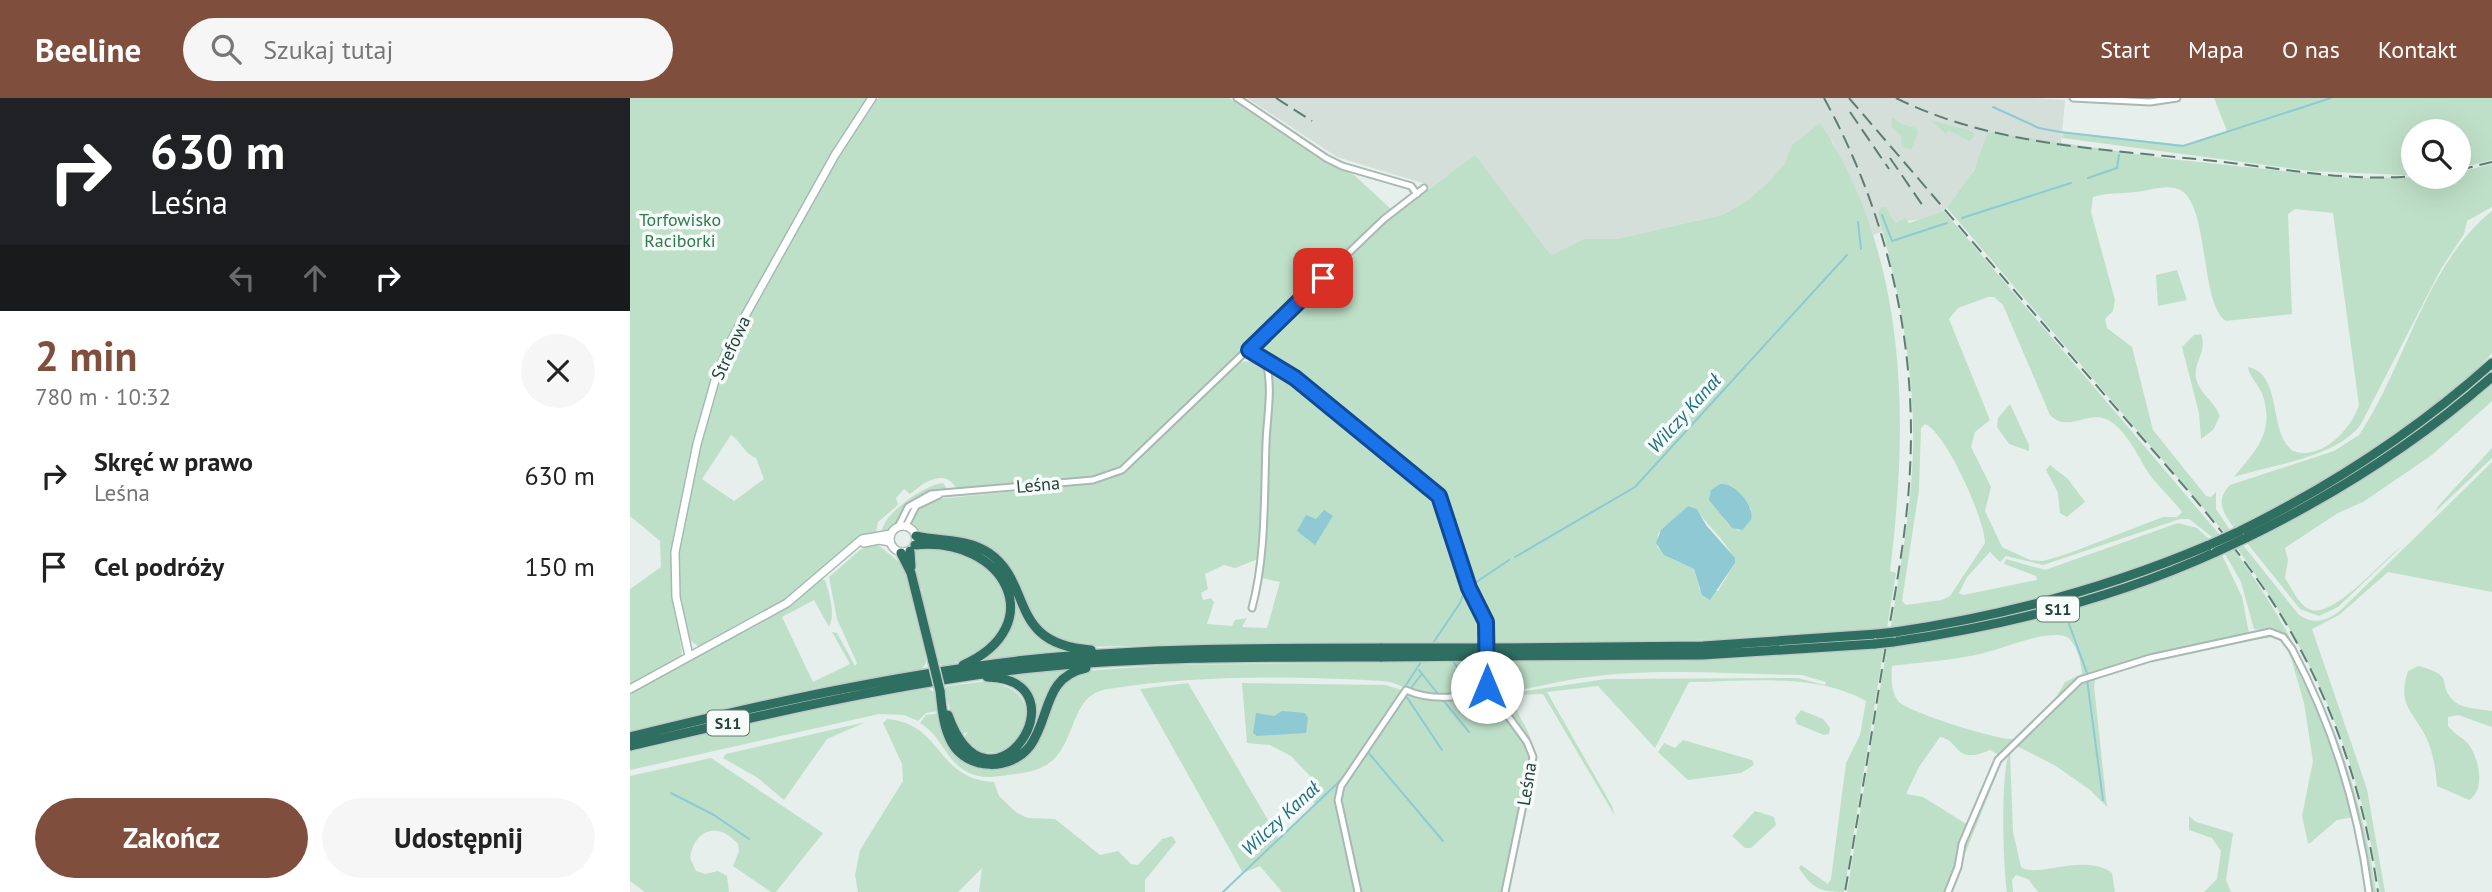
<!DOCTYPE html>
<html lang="pl">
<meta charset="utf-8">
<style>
body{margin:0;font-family:"PT Sans",sans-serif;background:#f6f6f6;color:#222;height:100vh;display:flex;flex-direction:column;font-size:26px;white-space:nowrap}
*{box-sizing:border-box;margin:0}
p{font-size:23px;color:#767676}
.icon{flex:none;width:38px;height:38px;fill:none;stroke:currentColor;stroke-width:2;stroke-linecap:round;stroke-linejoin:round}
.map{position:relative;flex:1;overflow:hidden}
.details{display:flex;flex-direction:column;background:#fff;width:630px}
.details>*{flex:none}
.top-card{background:#202124;color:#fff;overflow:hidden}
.fabs{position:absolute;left:1771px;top:21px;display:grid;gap:14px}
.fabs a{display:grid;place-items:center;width:70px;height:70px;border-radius:50%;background:#fff;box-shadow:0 7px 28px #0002;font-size:35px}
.pin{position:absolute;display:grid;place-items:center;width:60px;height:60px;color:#fff;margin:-30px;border-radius:14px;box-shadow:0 4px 10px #0006}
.me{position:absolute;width:77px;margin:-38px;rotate:0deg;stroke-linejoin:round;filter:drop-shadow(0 0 5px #0008)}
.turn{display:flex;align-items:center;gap:24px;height:147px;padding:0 35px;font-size:32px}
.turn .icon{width:91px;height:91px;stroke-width:2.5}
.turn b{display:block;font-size:49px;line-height:60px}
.lanes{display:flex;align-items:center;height:66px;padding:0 35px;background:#0003;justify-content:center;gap:35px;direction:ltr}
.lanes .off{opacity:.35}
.round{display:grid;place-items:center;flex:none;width:74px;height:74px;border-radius:37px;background:#f6f6f6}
.overview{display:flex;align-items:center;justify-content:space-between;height:119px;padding:0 35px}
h1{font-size:42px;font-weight:700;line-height:52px;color:#804e3d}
.button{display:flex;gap:14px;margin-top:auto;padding:14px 35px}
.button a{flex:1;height:80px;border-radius:42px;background:#804e3d;color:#fff;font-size:28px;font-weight:700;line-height:80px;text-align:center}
.button a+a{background:#f6f6f6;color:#222}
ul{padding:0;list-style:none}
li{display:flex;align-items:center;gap:21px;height:91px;padding:0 35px}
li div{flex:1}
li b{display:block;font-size:26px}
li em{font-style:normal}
header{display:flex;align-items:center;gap:42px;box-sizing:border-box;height:98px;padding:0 35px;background:#804e3d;color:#fff}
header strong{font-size:33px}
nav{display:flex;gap:38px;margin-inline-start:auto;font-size:24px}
.search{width:490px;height:63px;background:#f6f6f6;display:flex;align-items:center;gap:18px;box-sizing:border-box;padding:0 24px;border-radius:38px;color:#767676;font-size:26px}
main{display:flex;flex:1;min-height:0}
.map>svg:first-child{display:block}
.built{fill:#d4dfda}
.green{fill:#bfe0c8;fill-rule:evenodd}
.water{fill:#8ec9d4}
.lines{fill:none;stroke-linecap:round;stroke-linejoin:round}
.stream{stroke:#8ec9d4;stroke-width:2}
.street-casing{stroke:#a8b8b2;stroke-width:9}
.secondary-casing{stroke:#a4bbb3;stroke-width:10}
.highway-casing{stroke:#c2cac8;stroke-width:12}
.street{stroke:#fff;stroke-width:5}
.secondary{stroke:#fff;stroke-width:7}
.highway{stroke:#2f6f62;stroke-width:9}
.rail{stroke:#5f7d75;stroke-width:2;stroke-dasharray:14 7;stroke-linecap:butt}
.highway-bridge-casing{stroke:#c2cac8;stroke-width:12;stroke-linecap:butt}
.highway-bridge{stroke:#2f6f62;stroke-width:9}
.route-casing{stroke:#114b97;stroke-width:18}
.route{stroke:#1a73e8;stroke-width:12}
.labels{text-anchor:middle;stroke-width:7;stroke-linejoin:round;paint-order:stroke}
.shield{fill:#f7fbf9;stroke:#637a73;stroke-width:2}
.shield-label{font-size:16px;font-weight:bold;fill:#24423a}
.park-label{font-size:18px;fill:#2d7a4b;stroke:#f7fbf9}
.street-label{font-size:18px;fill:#24423a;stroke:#f7fbf9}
.water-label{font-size:19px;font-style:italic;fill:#1c6f80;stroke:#f7fbf9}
</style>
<header>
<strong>Beeline</strong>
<div class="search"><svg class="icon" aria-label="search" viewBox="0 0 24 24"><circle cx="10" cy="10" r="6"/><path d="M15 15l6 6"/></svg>Szukaj tutaj</div>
<nav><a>Start</a><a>Mapa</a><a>O nas</a><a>Kontakt</a></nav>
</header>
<main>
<section class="details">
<div class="top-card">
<div class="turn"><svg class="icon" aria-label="right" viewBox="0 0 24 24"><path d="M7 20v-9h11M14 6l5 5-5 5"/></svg><div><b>630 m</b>Leśna</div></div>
<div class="lanes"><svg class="icon off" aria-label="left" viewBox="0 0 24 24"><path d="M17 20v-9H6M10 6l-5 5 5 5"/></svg><svg class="icon off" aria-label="ahead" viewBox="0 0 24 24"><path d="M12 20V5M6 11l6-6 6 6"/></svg><svg class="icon" aria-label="right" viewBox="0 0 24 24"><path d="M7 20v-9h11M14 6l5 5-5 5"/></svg></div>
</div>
<div class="overview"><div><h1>2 min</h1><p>780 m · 10:32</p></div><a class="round"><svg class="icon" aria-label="close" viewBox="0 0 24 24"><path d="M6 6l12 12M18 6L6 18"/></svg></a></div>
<ul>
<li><svg class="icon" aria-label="right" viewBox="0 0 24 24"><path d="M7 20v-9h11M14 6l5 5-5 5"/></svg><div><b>Skręć w prawo</b><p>Leśna</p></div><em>630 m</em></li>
<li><svg class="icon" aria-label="arrive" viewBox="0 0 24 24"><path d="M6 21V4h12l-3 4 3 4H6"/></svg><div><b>Cel podróży</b></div><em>150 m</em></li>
</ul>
<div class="button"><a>Zakończ</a><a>Udostępnij</a></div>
</section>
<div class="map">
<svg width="1862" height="794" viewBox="0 0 1862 794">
<rect width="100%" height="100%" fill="#e6efeb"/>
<!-- built -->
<path class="built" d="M 617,0 L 1404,0 L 1435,2 L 1431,46 L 1358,34 L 1351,58 L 1334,89 L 1317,110 L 1303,119 L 1265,125 L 1256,110 L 1248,115 L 1253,133 L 1243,137 L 1202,43 L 1163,47 L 1154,67 L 1137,85 L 1117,103 L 1092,117 L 986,141 L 954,141 L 921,157 L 845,58 L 800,90 L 796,86 L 707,59 Z"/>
<!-- green -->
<path class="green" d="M 0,0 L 238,0 L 99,242 L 85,271 L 67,335 L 43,448 L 42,490 L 52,555 L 50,560 L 0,587 L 0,491 L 31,469 L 30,443 L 0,418 Z
M 250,0 L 599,0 L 689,61 L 724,77 L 761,111 L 489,371 L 465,380 L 330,392 C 324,389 323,384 317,381 C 303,376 289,389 280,396 L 274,391 L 266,400 L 268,407 L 248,424 L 246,434 L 226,442 L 161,499 L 69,549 L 59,541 L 49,499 L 48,455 L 70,347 L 88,280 L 118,219 L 208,58 L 243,2 ZM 101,337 C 112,344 113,355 126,360 L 134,381 L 104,403 L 72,381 Z
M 1584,0 L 1862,0 L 1862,62 L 1829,70 L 1829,33 L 1783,33 L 1783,77 L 1775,77 L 1680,73 L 1432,40 L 1433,34 L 1555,47 L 1597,33 Z
M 1262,19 L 1271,26 L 1286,30 L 1288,35 L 1281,52 L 1272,48 L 1271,38 L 1261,28 Z
M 1300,22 L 1342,33 L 1344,38 L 1340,43 L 1318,32 L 1316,36 Z
M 1190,25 C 1278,158 1279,321 1260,473 L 1266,475 L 1257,530 L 1132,541 L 859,545 L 857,518 L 844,494 L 820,417 L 811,397 L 687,295 L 631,256 L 628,245 L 756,123 L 845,57 L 921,157 L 954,141 L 986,141 L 1092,117 L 1117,103 L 1137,85 L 1154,67 L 1162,47 ZM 1112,400 L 1121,411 L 1121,422 L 1109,433 L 1098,426 L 1083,405 ZM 1058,408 L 1067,411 C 1078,430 1099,444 1105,465 L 1088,493 L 1070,492 L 1064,471 L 1042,461 L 1027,449 L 1028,436 Z
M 1358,34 L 1541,61 L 1720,80 L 1829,79 L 1829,74 L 1862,66 L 1862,109 L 1837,123 L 1834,136 L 1811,171 L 1731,326 C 1708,359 1642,367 1604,379 C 1624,354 1645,336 1633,298 C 1630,288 1619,279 1618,269 C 1653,276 1638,335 1663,353 C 1691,363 1721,332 1729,307 L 1703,115 L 1665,111 L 1658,116 L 1662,216 L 1596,223 C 1569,206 1580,102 1548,91 C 1534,86 1519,93 1505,94 C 1491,96 1477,94 1463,99 L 1461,114 L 1485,202 L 1483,213 L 1475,221 L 1477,230 L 1502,249 L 1523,332 L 1576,398 L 1581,399 L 1586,394 L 1586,411 L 1600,432 L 1594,434 L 1317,110 L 1344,72 Z
M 1256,109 L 1265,125 L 1275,120 L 1279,125 L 1314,113 L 1590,437 L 1583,440 L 1559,421 L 1550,421 L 1413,467 L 1376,458 L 1370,464 L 1360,454 L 1337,479 L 1329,495 L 1333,497 L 1407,482 L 1406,478 L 1374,466 L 1376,461 L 1415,472 L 1548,425 L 1567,430 L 1579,441 C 1481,489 1369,516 1261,529 C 1270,471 1281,413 1283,354 C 1285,272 1269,194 1248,115 L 1250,110 ZM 1358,199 L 1364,199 L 1373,207 L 1420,317 C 1437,335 1457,313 1476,321 C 1498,331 1509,363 1523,381 C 1532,392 1543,402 1552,414 L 1547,419 L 1533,419 L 1437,456 L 1413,463 L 1400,462 L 1372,449 L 1355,413 L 1361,389 L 1341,349 L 1345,334 L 1360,322 L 1319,221 L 1328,210 ZM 1295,326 C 1316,334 1355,422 1355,445 L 1320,498 L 1312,502 L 1276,507 L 1272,503 L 1289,392 L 1291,330 Z
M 1862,113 L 1862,255 C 1804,322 1685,391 1604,430 C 1593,415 1585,402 1600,387 L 1704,353 L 1729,337 C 1775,269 1796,165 1862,113 Z
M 1547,172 L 1557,202 L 1528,208 L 1526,177 Z
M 1571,236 C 1578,253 1563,264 1566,280 C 1569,295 1585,304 1590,318 L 1583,332 L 1571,341 L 1569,315 L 1552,249 L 1564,237 Z
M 625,263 L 633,269 L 637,293 L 628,461 L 605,470 L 594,467 L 575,476 L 578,491 L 571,495 L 573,502 L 581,500 L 584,504 L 577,526 L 602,528 L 605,522 L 617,520 L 612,529 L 637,530 L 650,484 L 631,480 L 641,276 L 646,272 L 665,283 L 801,392 C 821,424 824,460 838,494 C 846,513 854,524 855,545 L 633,545 L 451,549 C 403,537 393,500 370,460 L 290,436 L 281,422 L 285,412 L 308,401 L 467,385 L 489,377 L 609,264 Z
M 1862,286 L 1862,303 L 1802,357 L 1733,404 L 1708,415 L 1655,450 L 1658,462 L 1655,480 C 1661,489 1668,506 1679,511 C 1702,523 1752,462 1772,448 L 1708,509 L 1689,518 L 1670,511 L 1617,445 C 1704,400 1787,349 1862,286 Z
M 1380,306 L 1399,347 L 1399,353 L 1379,346 L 1367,329 L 1368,320 Z
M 1862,350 L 1862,360 L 1804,415 L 1809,407 Z
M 1862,364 L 1862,494 L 1758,474 L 1709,517 L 1682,531 L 1737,691 L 1755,794 L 1750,794 C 1727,655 1688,564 1607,450 L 1613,447 L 1669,517 C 1684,527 1696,523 1710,513 Z
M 1420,367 L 1438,381 L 1455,404 L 1437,419 L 1430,415 L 1428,395 L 1416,372 Z
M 313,385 L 317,391 C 305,394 294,394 284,402 C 270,412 270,431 252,434 C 252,416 296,386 313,385 Z
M 248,447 L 273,467 L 295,547 L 296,565 L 292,571 L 186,590 L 0,634 L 0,596 L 157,508 L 191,481 L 195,482 C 199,496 206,515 199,529 L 184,502 L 152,519 L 183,584 L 220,566 L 202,534 L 207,535 L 225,568 L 227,565 L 207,521 L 199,479 L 231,451 Z
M 288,450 C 308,451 333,451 351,462 C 356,465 361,474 365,479 C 398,524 356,560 312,568 L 307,562 L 290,495 L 293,492 L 288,488 L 284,454 Z
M 1604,451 C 1679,556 1728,666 1746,794 L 1741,794 L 1733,741 L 1711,662 L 1655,539 L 1648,534 L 1624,531 L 1611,484 L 1595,456 Z
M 345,453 C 377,460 377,496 393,517 C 404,532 428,543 443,553 L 347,563 C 388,539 390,475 345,453 Z
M 1592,457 L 1612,499 L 1619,535 L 1454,578 L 1424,603 L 1435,584 L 1452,576 C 1452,566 1446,541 1434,538 C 1413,533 1375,550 1354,555 C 1325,562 1293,564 1262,568 C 1261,580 1261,594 1269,604 C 1278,614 1375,645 1387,641 L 1369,657 L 1360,652 C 1324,668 1330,642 1310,639 L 1289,669 L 1276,696 L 1293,699 L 1338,727 L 1316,794 L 1217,794 L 1257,549 C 1373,534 1484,504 1592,457 Z
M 1640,536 C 1679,552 1711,678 1724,719 L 1707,722 L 1680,745 L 1678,745 L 1672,718 L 1683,663 L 1674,605 L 1661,560 L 1654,546 L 1644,539 L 1595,546 Z
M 1254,550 L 1214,794 C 1190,794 1182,790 1169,770 L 1171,767 L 1198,786 L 1201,781 L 1216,665 L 1230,637 L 1236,603 C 1184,574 1117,584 1059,584 L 1025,650 L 968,588 L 917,594 L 982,708 L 985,718 L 913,596 L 889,597 C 877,611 901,629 901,645 L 869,597 L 976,581 L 1168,580 L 1195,587 L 1196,584 L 1172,577 C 1094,576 1011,568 934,583 C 913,587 879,597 859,588 L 859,563 L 1072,562 Z
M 855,563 L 851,592 C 832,596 807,600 788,595 C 776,591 766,584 753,583 C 662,578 569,577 478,591 C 441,596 447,640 423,662 C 411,673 394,675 378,677 C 364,679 350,681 337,674 C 315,662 311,637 290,625 L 296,617 L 311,615 L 332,659 L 391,660 L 430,587 L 454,573 L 538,567 Z
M 1789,568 C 1827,579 1806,584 1823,602 C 1831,611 1851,611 1862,613 L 1862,629 L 1828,617 L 1818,619 L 1818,628 C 1824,636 1834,640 1839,647 C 1849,661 1856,692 1839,702 L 1807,688 C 1806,672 1803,654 1796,639 C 1782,611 1767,607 1778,573 Z
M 441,571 L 420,590 L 404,636 L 392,652 L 381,660 L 339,658 L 324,643 L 319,627 L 326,642 L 341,657 C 353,657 370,661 381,657 C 397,651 410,627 403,610 C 399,598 381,587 371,578 Z
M 1466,578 L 1464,588 L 1477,709 L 1460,692 L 1426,668 L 1385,647 L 1449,585 Z
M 359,583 C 385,590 395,596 399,624 L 381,651 C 360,656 348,658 334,639 L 338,634 L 332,636 L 326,629 L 314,592 L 317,588 Z
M 558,585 L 649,741 L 685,706 L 675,692 L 680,678 L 661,658 L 640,647 L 617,645 L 612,585 L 756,587 L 771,592 L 772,596 L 707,693 L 726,794 L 652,794 L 630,768 L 613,775 L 510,591 Z
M 298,590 L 304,594 L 309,613 L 296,615 L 288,623 L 274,617 L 249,616 L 0,672 L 0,653 L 183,611 Z
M 779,596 L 796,601 L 858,596 C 877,615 901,644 900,672 L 872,794 L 730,794 L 710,702 L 712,691 Z
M 1171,612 L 1193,621 L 1200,630 L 1199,636 L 1194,637 L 1167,626 L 1165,620 Z
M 257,621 C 314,626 305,681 364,684 L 369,698 L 387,715 L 398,720 L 425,721 L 470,757 L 488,753 L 501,766 L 508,767 L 532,741 L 542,738 L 546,744 L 515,782 L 515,794 L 349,794 L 352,770 L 328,794 L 228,794 L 225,777 L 230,752 L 273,683 L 272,666 L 253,625 Z
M 236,624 L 197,641 L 154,702 L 128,680 L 93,660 L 96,656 Z
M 1053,642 L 1122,662 L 1124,667 L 1111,675 L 1058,682 L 1028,654 L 1034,645 L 1045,650 Z
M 1380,653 L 1383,734 L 1391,769 C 1405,781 1455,754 1482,775 L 1485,794 L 1408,794 L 1398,781 L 1386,777 L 1382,782 L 1383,794 L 1377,794 C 1373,767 1370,673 1380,653 Z
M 1374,658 L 1329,771 C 1332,746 1358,678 1374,658 Z
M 81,660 L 193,735 L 146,794 L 141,794 L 103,768 L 109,753 L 108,746 C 89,723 64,731 60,760 L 66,773 L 75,776 L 88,773 L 97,778 L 99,794 L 15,794 L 0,783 L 0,678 Z
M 1125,713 L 1144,719 L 1146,727 L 1121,750 L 1115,750 L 1102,738 Z
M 1559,718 L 1566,724 L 1603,735 L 1596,782 L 1601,794 L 1574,794 L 1587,781 L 1591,753 L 1582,740 L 1559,732 Z"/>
<!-- water -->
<path class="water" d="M 1090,386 C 1105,384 1125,408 1121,422 L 1112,432 L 1102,430 L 1079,402 L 1081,392 Z
M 1058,408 L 1067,411 L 1076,427 L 1105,460 L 1105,465 L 1080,502 L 1072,497 L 1064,471 L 1034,457 L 1026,445 L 1031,432 Z
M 694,412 L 703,418 L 685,447 L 667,433 L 676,417 L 686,421 Z
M 652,613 L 675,615 L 678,620 L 676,635 L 627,638 L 623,635 L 626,615 L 644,618 Z"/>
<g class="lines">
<!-- stream -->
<path class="stream" d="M 1363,9 L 1409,30 L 1430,34 L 1553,48 L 1701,0
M 1458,80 L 1487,70 L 1489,57
M 1252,117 L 1262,143 L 1317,125
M 1332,120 L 1441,85
M 1228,124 L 1231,151
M 885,459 L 1005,389 L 1217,157
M 842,487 L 879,462
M 1439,526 L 1457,575
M 801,548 L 830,505 L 836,490
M 822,562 L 844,592
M 789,572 L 808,596
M 1457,581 L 1473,702
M 776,587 L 793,561
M 781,590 L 791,577
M 776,598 L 812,652
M 849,598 L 865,621
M 813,602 L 839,634
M 741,649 L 776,598
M 737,653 L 813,743
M 41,695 L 84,717 L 119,741
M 593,794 L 714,679"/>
<!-- street casing -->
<g class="street-casing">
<path id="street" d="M 607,0 L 696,60 L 712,68 L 781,88 L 787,96
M 1443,0 L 1520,4 L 1547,0
M 619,252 L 665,280 L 800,388 L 815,410 L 839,490 L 856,524 L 857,589 L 897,644 L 903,659 L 875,794
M 276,428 L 286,408 L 309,397
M 268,429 L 278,409 L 301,396 L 463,382 L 492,372 L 754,121 L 794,90
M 622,510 C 636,458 634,399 636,345 C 637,318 643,290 636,265
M 728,794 L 708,702 L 711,688 L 776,592 C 802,604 832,599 860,593
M 1318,794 L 1328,769 L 1332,746 L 1368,662 L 1450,582 L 1520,560 L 1640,534 L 1653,539 L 1662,551 C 1702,626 1728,710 1739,794"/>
</g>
<!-- secondary casing -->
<g class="secondary-casing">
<path id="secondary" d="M260 441a13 13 0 1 1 26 0a13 13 0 1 1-26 0Z
M 234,445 L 249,442 L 260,444
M 59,558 L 46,499 L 45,454 L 67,346 L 86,279 L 101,243 L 205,57 L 242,0
M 0,591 L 157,505 L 232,441 L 261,436"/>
</g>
<!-- highway casing -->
<g class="highway-casing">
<path id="highway" d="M 1610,433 C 1701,388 1786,333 1862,265
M 286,438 C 311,444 337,440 359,455 C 404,486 377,546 461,552
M 1616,440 C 1704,397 1788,344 1862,279
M 285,447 C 376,438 421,528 333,567
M 280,453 L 281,469
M 271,455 L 281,475 L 303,564
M 1265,534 C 1374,518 1478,490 1579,447
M 1263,544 C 1374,528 1483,501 1586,454
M 864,550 L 1073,548 L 1247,536
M 864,558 L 1072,557 L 1245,546
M 310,593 C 312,610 313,629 322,645 C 338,673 381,673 400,648 C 421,619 413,579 456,570
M 318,617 C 360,734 459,581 357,579
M 0,639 C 130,607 262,577 396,562 C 514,550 633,550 752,550
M 0,648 C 133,617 265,585 401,570 C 518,558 635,559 752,559"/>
</g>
<!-- street -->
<use href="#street" class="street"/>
<!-- secondary -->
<use href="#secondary" class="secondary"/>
<!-- highway -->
<use href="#highway" class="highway"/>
<!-- rail -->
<path class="rail" d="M 646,0 L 682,23
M 1194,0 C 1256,113 1287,242 1280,371 C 1277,436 1264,500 1253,565 C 1241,641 1228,718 1215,794
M 1219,0 C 1300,94 1380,188 1461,281 C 1517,347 1577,410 1627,481 C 1693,574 1732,682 1748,794
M 1266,0 C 1366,50 1483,51 1593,64 C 1655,71 1721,84 1783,78
M 1220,14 L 1259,71
M 1260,60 L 1293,108
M 1829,72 L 1862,64"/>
<!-- highway-bridge casing -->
<g class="highway-bridge-casing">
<path id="highway-bridge" d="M 1579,447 L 1610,433
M 1586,454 L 1616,440
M 1247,536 L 1265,534
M 1245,546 L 1263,544
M 752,550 L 864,550
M 752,559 L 864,558
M 303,564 L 310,593"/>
</g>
<!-- highway-bridge -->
<use href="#highway-bridge" class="highway-bridge"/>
</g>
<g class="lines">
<!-- route casing -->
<g class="route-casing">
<path id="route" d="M 693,180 L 619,252 L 665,280 L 809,398 L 839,490 L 856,524 L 857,589"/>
</g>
<!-- route -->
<use href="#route" class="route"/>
</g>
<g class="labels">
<!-- shield labels -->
<g class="shield">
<rect x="1407" y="498.5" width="42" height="25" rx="5"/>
<rect x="77" y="612.5" width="42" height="25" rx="5"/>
</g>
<g class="shield-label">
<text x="1428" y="517">S11</text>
<text x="98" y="631">S11</text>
</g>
<!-- park labels -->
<g class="park-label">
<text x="50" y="128">Torfowisko<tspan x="50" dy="21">Raciborki</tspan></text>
</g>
<!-- street labels -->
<g class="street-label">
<text transform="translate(101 250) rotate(-65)" y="6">Strefowa</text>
<text transform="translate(408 387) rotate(-5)" y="6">Leśna</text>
<text transform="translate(897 686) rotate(-81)" y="6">Leśna</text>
</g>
<!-- water labels -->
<g class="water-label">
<text transform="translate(1054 315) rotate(-48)" y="7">Wilczy Kanał</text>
<text transform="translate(650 720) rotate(-43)" y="7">Wilczy Kanał</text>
</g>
</g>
</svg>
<div class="fabs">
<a><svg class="icon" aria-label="search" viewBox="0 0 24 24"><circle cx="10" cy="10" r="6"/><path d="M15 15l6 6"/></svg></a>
</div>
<div class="pin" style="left:693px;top:180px;background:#d93025"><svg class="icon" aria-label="arrive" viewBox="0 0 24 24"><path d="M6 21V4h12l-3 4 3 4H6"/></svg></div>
<svg class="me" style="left:857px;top:589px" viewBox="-20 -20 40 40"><circle r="19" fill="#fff"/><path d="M0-13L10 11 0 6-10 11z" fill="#1a73e8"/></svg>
</div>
</main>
